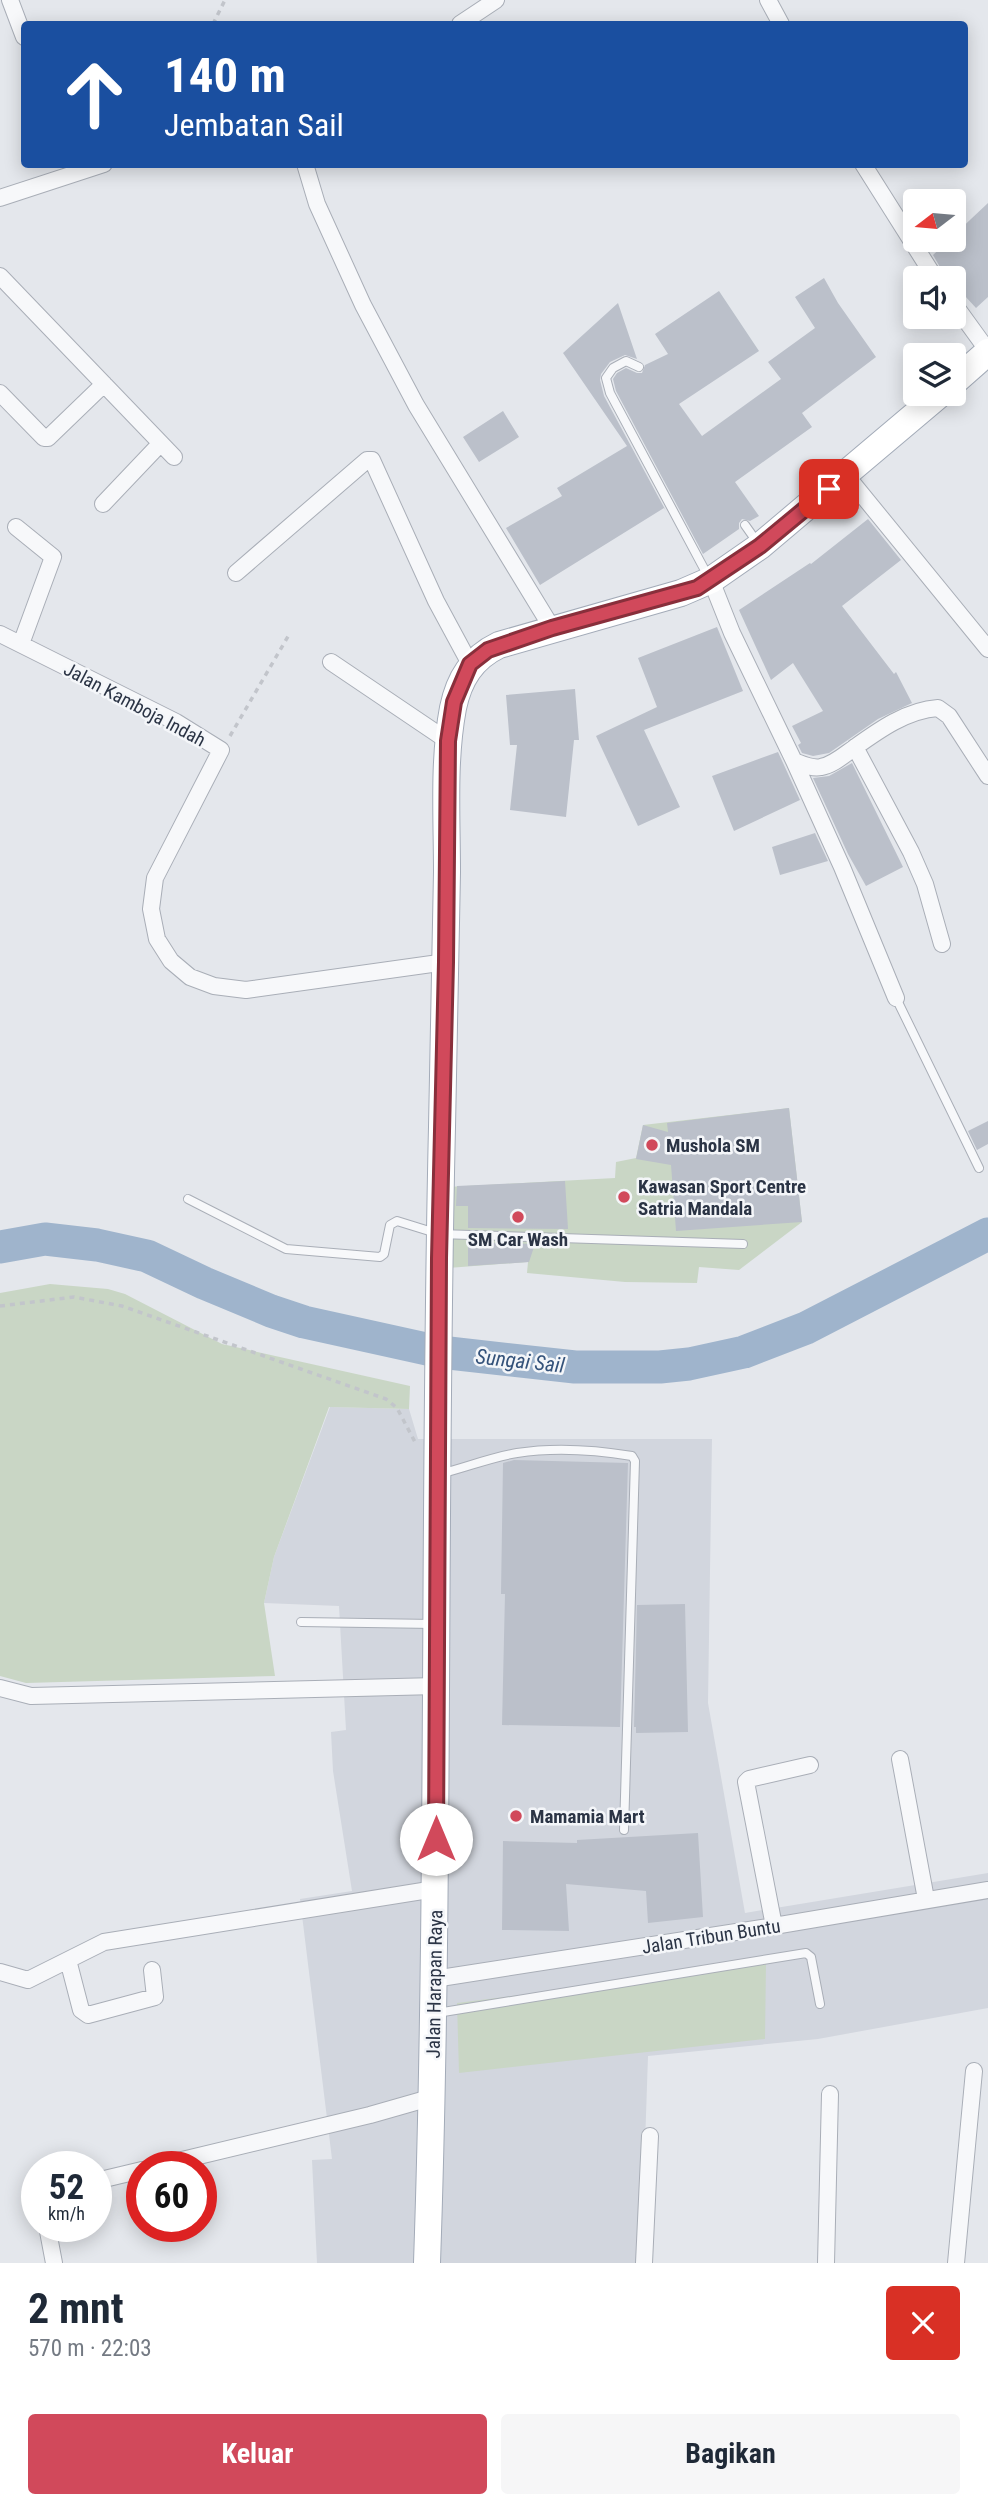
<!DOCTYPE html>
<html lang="id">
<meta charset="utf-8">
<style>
body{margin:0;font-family:"Roboto Condensed",sans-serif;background:#f6f6f7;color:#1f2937;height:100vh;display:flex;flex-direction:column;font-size:26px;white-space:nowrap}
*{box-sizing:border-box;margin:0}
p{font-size:23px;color:#747a83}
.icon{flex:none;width:38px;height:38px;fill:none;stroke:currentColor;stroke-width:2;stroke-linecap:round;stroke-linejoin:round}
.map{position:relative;height:2263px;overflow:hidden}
.details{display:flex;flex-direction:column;background:#fff;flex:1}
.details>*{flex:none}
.guide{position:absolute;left:21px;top:21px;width:947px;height:147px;border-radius:7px;box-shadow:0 4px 18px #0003;background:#1a4fa0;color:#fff;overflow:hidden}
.needle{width:46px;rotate:254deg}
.controls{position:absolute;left:903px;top:189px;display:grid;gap:14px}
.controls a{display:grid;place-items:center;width:63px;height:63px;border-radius:7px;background:#fff;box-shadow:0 4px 18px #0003;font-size:35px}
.speed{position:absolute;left:21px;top:2151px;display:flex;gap:14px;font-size:35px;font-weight:700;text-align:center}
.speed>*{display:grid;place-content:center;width:91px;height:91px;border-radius:50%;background:#fff;box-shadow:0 4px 18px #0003;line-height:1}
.speed small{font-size:18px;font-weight:400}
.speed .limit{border:10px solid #d22;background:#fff;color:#111}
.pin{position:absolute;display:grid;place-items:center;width:60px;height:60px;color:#fff;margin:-30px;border-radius:14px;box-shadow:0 4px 10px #0006}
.me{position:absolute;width:77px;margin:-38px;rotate:0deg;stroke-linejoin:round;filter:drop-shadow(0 0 5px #0008)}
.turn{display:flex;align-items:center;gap:24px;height:147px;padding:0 28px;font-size:32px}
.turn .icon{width:91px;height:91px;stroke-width:2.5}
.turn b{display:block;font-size:49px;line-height:60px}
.round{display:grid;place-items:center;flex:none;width:74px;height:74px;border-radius:7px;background:#f6f6f7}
.head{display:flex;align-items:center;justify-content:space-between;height:119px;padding:0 28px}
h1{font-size:42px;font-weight:700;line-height:52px}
.cta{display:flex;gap:14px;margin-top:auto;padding:14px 28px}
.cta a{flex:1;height:80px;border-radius:7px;background:#d1495b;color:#fff;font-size:28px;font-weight:700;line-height:80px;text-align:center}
.cta a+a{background:#f6f6f7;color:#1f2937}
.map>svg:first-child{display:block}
.built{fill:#d2d6de}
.green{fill:#c9d6c5}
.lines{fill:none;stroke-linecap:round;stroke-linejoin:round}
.river{stroke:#9fb4cc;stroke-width:33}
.building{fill:#bbc0ca}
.lane-casing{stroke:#a9aeb7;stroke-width:10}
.street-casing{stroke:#a9aeb7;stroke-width:18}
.primary-casing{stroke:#a3abb8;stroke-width:28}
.path{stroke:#c2c5cb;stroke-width:3.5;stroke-dasharray:5 5;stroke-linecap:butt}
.lane{stroke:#f7f8fa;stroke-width:8}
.street{stroke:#f7f8fa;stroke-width:16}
.primary{stroke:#fff;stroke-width:26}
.route-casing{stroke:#882f3b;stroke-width:18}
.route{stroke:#d1495b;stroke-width:12}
.poi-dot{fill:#d1495b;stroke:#f4f6f9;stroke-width:2.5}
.labels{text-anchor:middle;stroke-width:5;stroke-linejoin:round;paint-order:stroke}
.street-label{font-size:19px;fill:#2b3445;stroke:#f4f6f9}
.poi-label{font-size:19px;font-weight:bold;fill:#2b3445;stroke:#f4f6f9;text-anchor:start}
.water-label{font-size:21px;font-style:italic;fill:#34527a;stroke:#f4f6f9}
</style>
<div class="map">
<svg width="988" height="2263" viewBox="0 0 988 2263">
<rect width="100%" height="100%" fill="#e4e7ec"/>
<!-- built -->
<path class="built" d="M 330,1407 L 409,1409 L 418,1439 L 712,1439 L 708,1703 L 745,1913 L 988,1873 L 988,2008 L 818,2039 L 648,2056 L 641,2263 L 317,2263 L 312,2160 L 332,2159 L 300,1899 L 352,1891 L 333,1771 L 331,1732 L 346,1730 L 339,1606 L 264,1603 L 274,1557 Z"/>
<!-- green -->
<path class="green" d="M 789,1108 L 802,1222 L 739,1270 L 699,1267 L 697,1283 L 625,1282 L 527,1273 L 528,1262 L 448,1268 L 447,1187 L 615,1178 L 616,1162 L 636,1158 L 643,1125 Z
M 50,1284 L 108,1289 L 125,1294 L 222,1344 L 410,1386 L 409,1409 L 329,1407 L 274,1557 L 264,1603 L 275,1676 L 26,1683 L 0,1676 L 0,1293 Z
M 766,1964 L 765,2039 L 459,2073 L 457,2003 Z"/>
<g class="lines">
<!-- river -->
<path class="river" d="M 0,1247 L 45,1239 L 97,1245 L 147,1256 L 204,1283 L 271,1311 L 304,1322 L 440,1352 L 575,1367 L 660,1367 L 689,1364 L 744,1352 L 806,1328 L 988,1234"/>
</g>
<!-- building -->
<path class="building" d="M 988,203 L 988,297 L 976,308 L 954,284 L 954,278 L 949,278 L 944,274 L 933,255 L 949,240 L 954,240 L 954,235 Z
M 824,278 L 838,303 L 876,357 L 802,413 L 812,427 L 735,482 L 759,516 L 750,521 L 742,519 L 739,523 L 739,529 L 703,554 L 616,391 L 613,379 L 617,373 L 626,368 L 637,373 L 642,373 L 645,365 L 668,354 L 655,334 L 719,291 L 759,351 L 679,404 L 702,436 L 781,379 L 768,362 L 815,328 L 795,297 Z
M 618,303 L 637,359 L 625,355 L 610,362 L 601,374 L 600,380 L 604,396 L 666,511 L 664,508 L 540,585 L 506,528 L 562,496 L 557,488 L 627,446 L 563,353 Z
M 503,411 L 519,437 L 479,462 L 463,437 Z
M 868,519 L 901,560 L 842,606 L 894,674 L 896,672 L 912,703 L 878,719 L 829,753 L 813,756 L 802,753 L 798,745 L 801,743 L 792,726 L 823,711 L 793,663 L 771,680 L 739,610 L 810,563 L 811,564 Z
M 717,627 L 743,691 L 644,730 L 680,807 L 638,826 L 596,736 L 657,707 L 638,658 Z
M 575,689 L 579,740 L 574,740 L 566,817 L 510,810 L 517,745 L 510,745 L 506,695 Z
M 778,752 L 800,800 L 734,831 L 712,776 Z
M 852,763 L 903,867 L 866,886 L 848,854 L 813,778 L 829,776 Z
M 815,833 L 828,861 L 780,875 L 772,847 Z
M 789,1108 L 802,1222 L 676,1231 L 671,1165 L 636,1159 L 643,1125 L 668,1132 L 667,1123 Z
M 988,1121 L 988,1144 L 977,1150 L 968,1131 Z
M 565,1181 L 568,1229 L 468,1228 L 468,1206 L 456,1206 L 457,1186 Z
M 468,1242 L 535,1244 L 529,1262 L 468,1266 Z
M 514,1460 L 628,1463 L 620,1727 L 502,1725 L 505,1594 L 501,1594 L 503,1463 Z
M 685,1604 L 688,1732 L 636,1733 L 636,1727 L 634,1727 L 637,1605 Z
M 698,1833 L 703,1917 L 648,1923 L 646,1891 L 566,1884 L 569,1931 L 502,1930 L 503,1841 L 577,1843 L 577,1840 Z"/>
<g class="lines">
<!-- lane casing -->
<g class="lane-casing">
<path id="lane" d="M 639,367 L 626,361 L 613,368 L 606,378 L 610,393 L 709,578
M 745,525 L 757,542
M 896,998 L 979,1168
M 188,1199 L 286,1249 L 380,1257 L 384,1254 L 390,1225 L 397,1221 L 439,1234 L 743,1244
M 443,1473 C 467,1467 492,1457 517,1453 C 554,1447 596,1450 632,1456 L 635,1461 L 624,1830
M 301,1622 L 434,1624
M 437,2013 L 806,1953 L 811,1957 L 820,2004"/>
</g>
<!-- street casing -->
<g class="street-casing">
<path id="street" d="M 10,0 L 24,37
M 768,0 L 781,24
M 460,24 L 496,0
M 305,164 L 317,204 L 363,305 L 416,405 L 552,628
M 863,164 L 935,278
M 0,198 L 104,164
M 0,276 L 174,457
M 954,304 L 988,351
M 0,393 L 44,438 L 48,438 L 104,384
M 846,475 L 988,649
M 103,504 L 160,444
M 16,527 L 53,557 L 21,644
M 236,573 L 367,460 L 372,460 L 436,601 L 470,664
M 711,580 L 732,633 L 794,761 C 802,764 812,769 821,767 C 833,765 844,755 854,748 C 879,730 907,710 938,708 L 949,716 L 988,776
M 0,634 L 176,722 L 221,750 L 155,878 L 151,909 L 157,939 L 171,961 L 190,977 L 214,986 L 246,990 L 446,962
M 331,662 L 448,741
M 855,747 L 911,852 L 925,884 L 942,944
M 794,761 L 842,867 L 896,998
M 0,1688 L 31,1696 L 437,1686
M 900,1759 L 926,1899
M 774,1926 L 746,1782 L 749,1779 L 810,1765
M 68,1960 L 81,2010 L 88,2015 L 155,1997 L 152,1970
M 0,1972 L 28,1980 L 104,1942 L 435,1889
M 434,1979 L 774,1926 L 988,1890
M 157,2166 L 370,2115 L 433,2097
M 96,2181 L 142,2170
M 47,2226 L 54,2263
M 644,2263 L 650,2136
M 826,2263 L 830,2094
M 956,2263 L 974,2071"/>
</g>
<!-- primary casing -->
<g class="primary-casing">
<path id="primary" d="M 954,382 L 988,352
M 427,2263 C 440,1884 433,1506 442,1127 C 444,1042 446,957 447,872 C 447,818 443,761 453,708 C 459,679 472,658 499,645 L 681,593 L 711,580 L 760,546 L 940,394"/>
</g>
<!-- path -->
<path class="path" d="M 213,24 L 225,0
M 230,736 L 290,633
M 0,1306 L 74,1297 L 122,1306 L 386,1399 L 397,1408 L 415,1442"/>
<!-- lane -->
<use href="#lane" class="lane"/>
<!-- street -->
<use href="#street" class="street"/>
<!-- primary -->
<use href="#primary" class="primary"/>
</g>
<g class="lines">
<!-- route casing -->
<g class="route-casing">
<path id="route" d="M 436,1839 L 439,1258 L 446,962 L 448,741 L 454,702 L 470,664 L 488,650 L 552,628 L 697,588 L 760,546 L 829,489"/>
</g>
<!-- route -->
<use href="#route" class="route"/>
</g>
<!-- markers -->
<g class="poi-dot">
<circle cx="652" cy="1145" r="7"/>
<circle cx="624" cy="1197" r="7"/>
<circle cx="518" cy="1217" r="7"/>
<circle cx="516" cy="1816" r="7"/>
</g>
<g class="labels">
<!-- street labels -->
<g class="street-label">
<text transform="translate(135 704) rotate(28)" y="7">Jalan Kamboja Indah</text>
<text transform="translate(711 1936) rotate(-9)" y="7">Jalan Tribun Buntu</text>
<text transform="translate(434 1984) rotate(-89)" y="7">Jalan Harapan Raya</text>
</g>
<!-- poi labels -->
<g class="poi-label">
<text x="666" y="1152">Mushola SM</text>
<text x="638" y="1193">Kawasan Sport Centre<tspan x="638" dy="22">Satria Mandala</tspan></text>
<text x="518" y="1246" text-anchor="middle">SM Car Wash</text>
<text x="530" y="1823">Mamamia Mart</text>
</g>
<!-- water labels -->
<g class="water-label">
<text transform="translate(520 1361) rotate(6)" y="7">Sungai Sail</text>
</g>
</g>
</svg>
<div class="controls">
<a><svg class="needle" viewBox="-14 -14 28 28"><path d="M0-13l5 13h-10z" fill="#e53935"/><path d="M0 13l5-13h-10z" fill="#747a83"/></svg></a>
<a><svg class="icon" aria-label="sound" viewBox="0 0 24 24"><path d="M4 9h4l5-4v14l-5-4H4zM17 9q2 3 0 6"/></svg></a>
<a><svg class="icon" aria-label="layers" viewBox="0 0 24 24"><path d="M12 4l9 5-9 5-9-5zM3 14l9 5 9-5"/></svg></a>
</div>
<div class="speed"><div>52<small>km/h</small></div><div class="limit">60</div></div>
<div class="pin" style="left:829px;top:489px;background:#d93025"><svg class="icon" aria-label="arrive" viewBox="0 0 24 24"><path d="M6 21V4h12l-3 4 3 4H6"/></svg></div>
<svg class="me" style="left:436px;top:1839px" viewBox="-20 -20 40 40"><circle r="19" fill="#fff"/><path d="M0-13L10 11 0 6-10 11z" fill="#d1495b"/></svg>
<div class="guide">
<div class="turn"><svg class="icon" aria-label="ahead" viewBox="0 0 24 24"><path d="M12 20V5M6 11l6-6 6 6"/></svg><div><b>140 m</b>Jembatan Sail</div></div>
</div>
</div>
<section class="details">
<div class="head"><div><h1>2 mnt</h1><p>570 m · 22:03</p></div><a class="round" style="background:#d93025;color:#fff"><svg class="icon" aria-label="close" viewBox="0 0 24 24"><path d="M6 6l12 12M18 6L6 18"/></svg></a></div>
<div class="cta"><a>Keluar</a><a>Bagikan</a></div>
</section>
